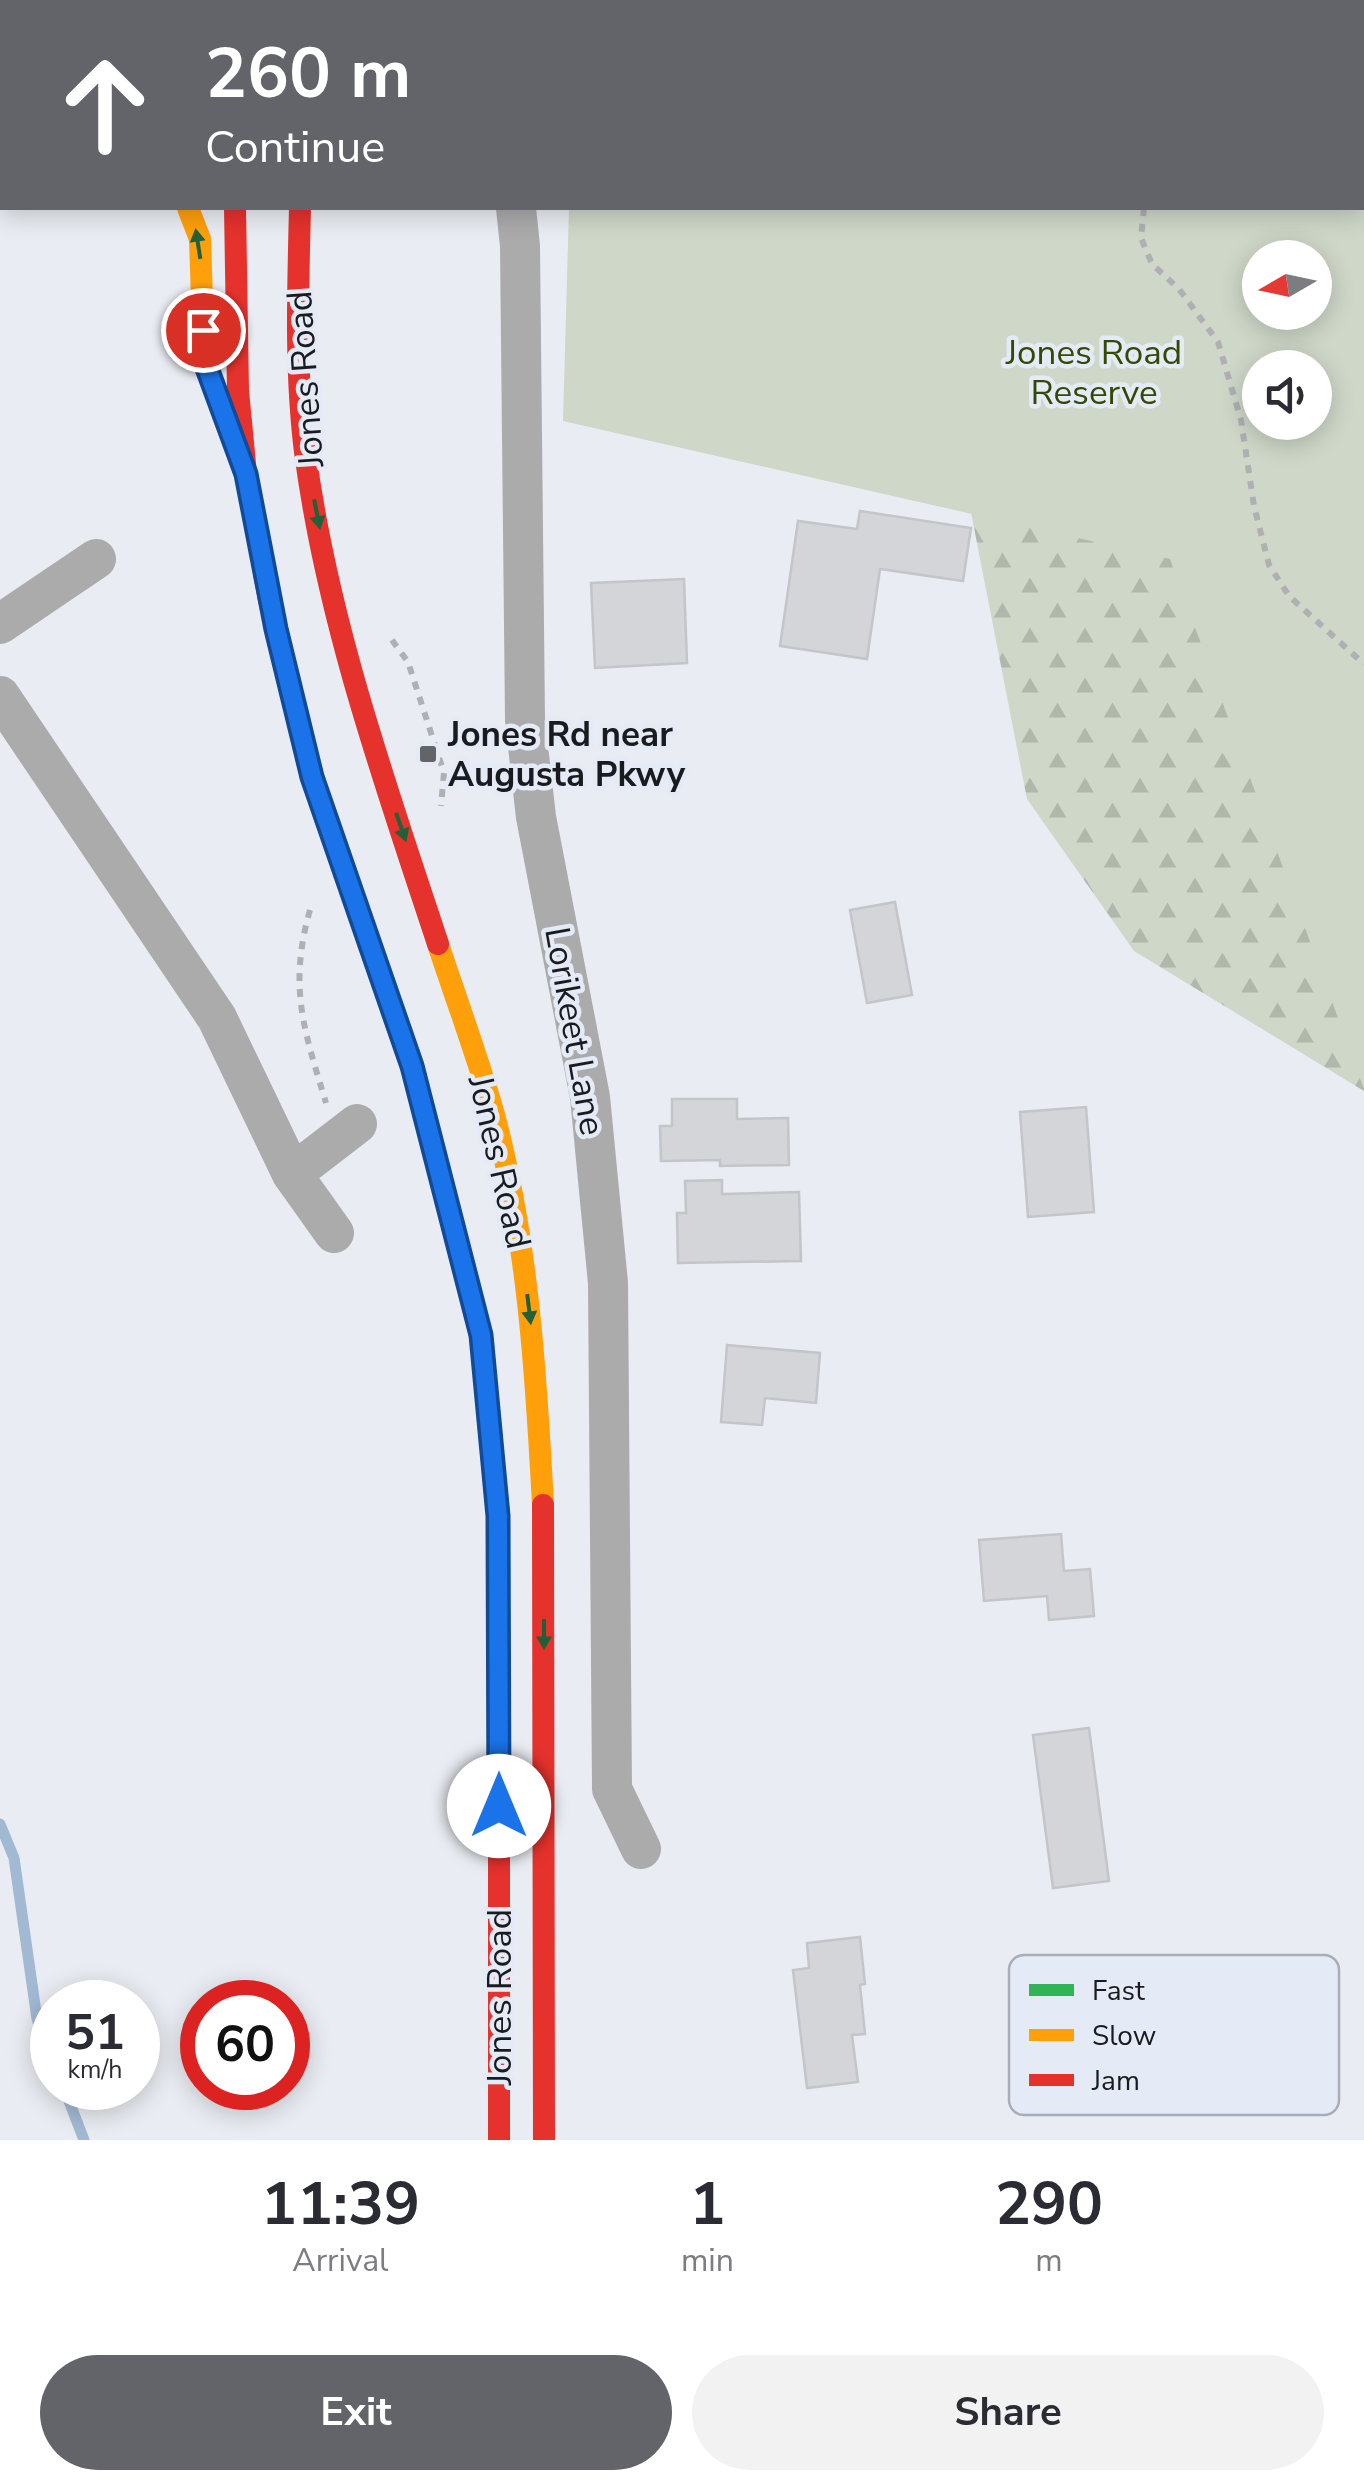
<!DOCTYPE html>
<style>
body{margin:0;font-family:"Nunito Sans",sans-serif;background:#f2f2f3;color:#2b2b33;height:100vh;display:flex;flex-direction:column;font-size:38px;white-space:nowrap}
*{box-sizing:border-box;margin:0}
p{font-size:32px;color:#7c7c81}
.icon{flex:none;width:55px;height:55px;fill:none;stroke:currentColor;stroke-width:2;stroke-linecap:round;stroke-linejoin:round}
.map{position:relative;height:2140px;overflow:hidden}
.details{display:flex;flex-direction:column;background:#fff;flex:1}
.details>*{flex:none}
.top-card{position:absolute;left:0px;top:0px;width:1365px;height:210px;box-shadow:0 5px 25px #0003;background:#626469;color:#fff;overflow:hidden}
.needle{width:65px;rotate:261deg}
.controls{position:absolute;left:1242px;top:240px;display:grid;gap:20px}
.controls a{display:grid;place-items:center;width:90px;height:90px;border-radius:50%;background:#fff;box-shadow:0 5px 25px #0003;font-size:50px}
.speed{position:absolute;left:30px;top:1980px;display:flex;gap:20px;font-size:50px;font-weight:700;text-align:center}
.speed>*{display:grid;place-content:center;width:130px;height:130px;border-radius:50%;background:#fff;box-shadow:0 5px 25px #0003;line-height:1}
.speed small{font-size:25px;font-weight:400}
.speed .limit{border:15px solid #d22;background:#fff;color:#111}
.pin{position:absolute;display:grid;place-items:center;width:85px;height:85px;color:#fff;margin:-42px;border:5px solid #fff;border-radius:50%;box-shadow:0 2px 10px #0007}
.me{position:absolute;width:110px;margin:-55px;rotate:0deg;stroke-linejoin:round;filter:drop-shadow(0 0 8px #0008)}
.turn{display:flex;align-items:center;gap:35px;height:210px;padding:0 40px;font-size:45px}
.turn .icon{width:130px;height:130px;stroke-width:2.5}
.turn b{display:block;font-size:70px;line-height:85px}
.eta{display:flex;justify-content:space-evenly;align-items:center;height:170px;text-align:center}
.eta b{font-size:60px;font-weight:700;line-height:70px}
.cta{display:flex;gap:20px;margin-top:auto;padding:20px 40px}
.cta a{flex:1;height:115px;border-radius:60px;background:#626469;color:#fff;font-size:40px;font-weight:700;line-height:115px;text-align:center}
.cta a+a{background:#f2f2f3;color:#2b2b33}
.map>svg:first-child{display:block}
.forest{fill:url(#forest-firs);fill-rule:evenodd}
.green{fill:#ced7c8;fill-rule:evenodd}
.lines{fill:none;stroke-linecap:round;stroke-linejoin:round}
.stream{stroke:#a2b9d4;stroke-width:11}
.building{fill:#d3d5d9;stroke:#c4c5c9;stroke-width:2.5}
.path{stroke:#b0b0b4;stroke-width:6;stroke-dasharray:8 8;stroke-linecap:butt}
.street{stroke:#acabac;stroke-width:40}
.fast{stroke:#30b455;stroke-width:22}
.slow{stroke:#ff9f0a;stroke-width:22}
.jam{stroke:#e5322d;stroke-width:22}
.oneway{fill:#236037}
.route-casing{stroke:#114b97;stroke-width:25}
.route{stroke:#1a73e8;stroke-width:18}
.poi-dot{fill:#626469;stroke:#e5ebf6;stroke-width:4}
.labels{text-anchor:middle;stroke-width:9;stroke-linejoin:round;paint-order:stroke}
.park-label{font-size:35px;fill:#334904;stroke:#e5ebf6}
.street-label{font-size:35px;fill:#191b1f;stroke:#e5ebf6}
.poi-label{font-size:35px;font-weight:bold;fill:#191b1f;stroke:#e5ebf6;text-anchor:start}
.key{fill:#e5ebf6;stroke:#a8adb6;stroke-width:2.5}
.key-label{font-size:28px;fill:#191b1f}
</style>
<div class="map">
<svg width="1364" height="2140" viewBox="0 0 1364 2140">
<defs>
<pattern id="forest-firs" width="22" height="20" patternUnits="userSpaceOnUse" patternTransform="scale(2.5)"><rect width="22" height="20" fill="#ced7c8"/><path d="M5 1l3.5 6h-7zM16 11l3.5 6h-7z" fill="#b0b8ab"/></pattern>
</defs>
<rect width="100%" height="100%" fill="#e9ecf2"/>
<!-- forest -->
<path class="forest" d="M 1364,115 L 1364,1091 L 1134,951 L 1027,799 L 966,487 L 605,208 L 1362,208 ZM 1260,258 L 1315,258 L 1315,312 L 1260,312 ZM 1260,368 L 1315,368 L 1315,422 L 1260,422 Z"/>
<!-- green -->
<path class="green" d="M 406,0 L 1203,0 L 1213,2 L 412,2 Z
M 1363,65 L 1364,66 L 1364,1089 L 1170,559 L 563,421 L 569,208 L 1362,208 ZM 1260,258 L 1315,258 L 1315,312 L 1260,312 ZM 1260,368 L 1315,368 L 1315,422 L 1260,422 Z"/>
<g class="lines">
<!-- stream -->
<path class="stream" d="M 0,1824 L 14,1858 L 37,2019 L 52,2059
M 64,2088 L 84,2140"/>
</g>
<!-- building -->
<path class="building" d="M 860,511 L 971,528 L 963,581 L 880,569 L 867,659 L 780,646 L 798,521 L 857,529 Z
M 684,579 L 687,663 L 595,668 L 591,583 Z
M 895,902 L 912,995 L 867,1003 L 850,910 Z
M 672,1099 L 737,1099 L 737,1119 L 788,1118 L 789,1165 L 720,1166 L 720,1160 L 661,1161 L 660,1126 L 672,1126 Z
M 1086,1107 L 1094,1212 L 1028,1217 L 1020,1112 Z
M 722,1180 L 722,1194 L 799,1192 L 801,1261 L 678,1263 L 677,1213 L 686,1213 L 685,1181 Z
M 727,1345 L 820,1353 L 816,1403 L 765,1398 L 762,1425 L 721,1422 Z
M 1061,1534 L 1064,1571 L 1090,1569 L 1094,1616 L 1049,1620 L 1047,1596 L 984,1601 L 979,1540 Z
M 1089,1728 L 1109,1881 L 1053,1888 L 1033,1735 Z
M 860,1937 L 865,1984 L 860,1985 L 865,2034 L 852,2035 L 858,2082 L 807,2088 L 793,1970 L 809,1968 L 807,1943 Z"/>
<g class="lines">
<!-- path -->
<path class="path" d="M 522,0 L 526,2
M 1038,0 L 1040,2
M 584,2 L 596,0
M 1144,208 L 1141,238 L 1152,264 L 1179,289 L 1218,342 L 1241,420 L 1254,506 L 1269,565 L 1289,596 L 1364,664
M 392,640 L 408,662 L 444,773 L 441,806
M 310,910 C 288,987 304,1030 326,1103"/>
<!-- street -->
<path class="street" d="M 516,208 L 520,246 L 525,720 L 536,817 L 590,1097 L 608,1283 L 612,1789 L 641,1849
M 0,624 L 96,559
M 0,696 L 217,1018 L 292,1174 L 334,1233
M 292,1174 L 357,1124"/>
<!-- fast -->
<path class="fast" d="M 114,2 L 123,0
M 358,909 L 412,1066 L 481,1335 L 499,1516 L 499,1698"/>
<!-- slow -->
<path class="slow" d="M 246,0 L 246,2
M 0,37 L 2,36
M 0,98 L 2,98
M 188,208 L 200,239 L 204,360 L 236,447
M 438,944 C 456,999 477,1055 493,1111 C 528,1240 536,1373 543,1505"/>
<!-- jam -->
<path class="jam" d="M 306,0 L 306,2
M 235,208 L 238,391 L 246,474 L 269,600 L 312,777 L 358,909
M 300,208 C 298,289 295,371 305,452 C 327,620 385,783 438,944
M 543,1505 L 544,2140
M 499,1698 L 499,2140"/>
</g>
<!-- one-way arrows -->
<defs><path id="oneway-solid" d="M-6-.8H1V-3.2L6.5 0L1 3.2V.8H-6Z" transform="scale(2.5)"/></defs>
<g class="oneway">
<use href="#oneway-solid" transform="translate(198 244) rotate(-99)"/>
<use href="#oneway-solid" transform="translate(317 514) rotate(79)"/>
<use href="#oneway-solid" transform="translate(401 827) rotate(71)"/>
<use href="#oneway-solid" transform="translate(529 1309) rotate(83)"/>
<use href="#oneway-solid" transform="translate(544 1634) rotate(90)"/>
</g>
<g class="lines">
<!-- route casing -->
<g class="route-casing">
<path id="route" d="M 203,330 L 204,360 L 246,474 L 276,629 L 312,777 L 412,1066 L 481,1335 L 498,1516 L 499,1806"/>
</g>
<!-- route -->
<use href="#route" class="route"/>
</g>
<!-- markers -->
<rect class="poi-dot" x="418" y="744" width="20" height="20" rx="5"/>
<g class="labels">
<!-- park labels -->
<g class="park-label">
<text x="1094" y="364">Jones Road<tspan x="1094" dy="40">Reserve</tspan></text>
</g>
<!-- street labels -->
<g class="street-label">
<text transform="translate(305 379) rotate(-94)" y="12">Jones Road</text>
<text transform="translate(575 1031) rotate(80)" y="12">Lorikeet Lane</text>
<text transform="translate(500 1162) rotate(77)" y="12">Jones Road</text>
<text transform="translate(499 1997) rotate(-90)" y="12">Jones Road</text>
</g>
<!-- poi labels -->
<g class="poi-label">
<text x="448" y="746">Jones Rd near<tspan x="448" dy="40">Augusta Pkwy</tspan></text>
</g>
</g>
<!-- legend -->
<rect x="1009" y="1955" width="330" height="160" rx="15" class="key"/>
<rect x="1029" y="1984" width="45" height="12" fill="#30b455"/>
<rect x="1029" y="2029" width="45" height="12" fill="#ff9f0a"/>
<rect x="1029" y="2074" width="45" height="12" fill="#e5322d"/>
<g class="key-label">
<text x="1092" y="2000">Fast</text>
<text x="1092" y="2045">Slow</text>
<text x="1092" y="2090">Jam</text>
</g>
</svg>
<div class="controls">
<a><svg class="needle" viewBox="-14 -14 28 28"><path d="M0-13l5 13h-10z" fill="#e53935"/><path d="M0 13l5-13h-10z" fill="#7c7c81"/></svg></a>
<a><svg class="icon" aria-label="sound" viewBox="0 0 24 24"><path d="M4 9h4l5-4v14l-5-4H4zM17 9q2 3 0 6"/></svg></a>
</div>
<div class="speed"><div>51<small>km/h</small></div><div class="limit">60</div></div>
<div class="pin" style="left:203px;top:330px;background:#d93025"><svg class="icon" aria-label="arrive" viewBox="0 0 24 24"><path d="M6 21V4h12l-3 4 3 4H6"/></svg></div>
<svg class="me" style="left:499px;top:1806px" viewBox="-20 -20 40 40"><circle r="19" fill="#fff"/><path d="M0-13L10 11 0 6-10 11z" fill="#1a73e8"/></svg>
<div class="top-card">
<div class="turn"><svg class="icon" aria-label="ahead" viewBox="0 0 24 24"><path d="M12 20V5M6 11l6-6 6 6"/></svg><div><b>260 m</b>Continue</div></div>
</div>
</div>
<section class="details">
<div class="eta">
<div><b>11:39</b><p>Arrival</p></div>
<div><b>1</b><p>min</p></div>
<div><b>290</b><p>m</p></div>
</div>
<div class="cta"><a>Exit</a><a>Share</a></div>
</section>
